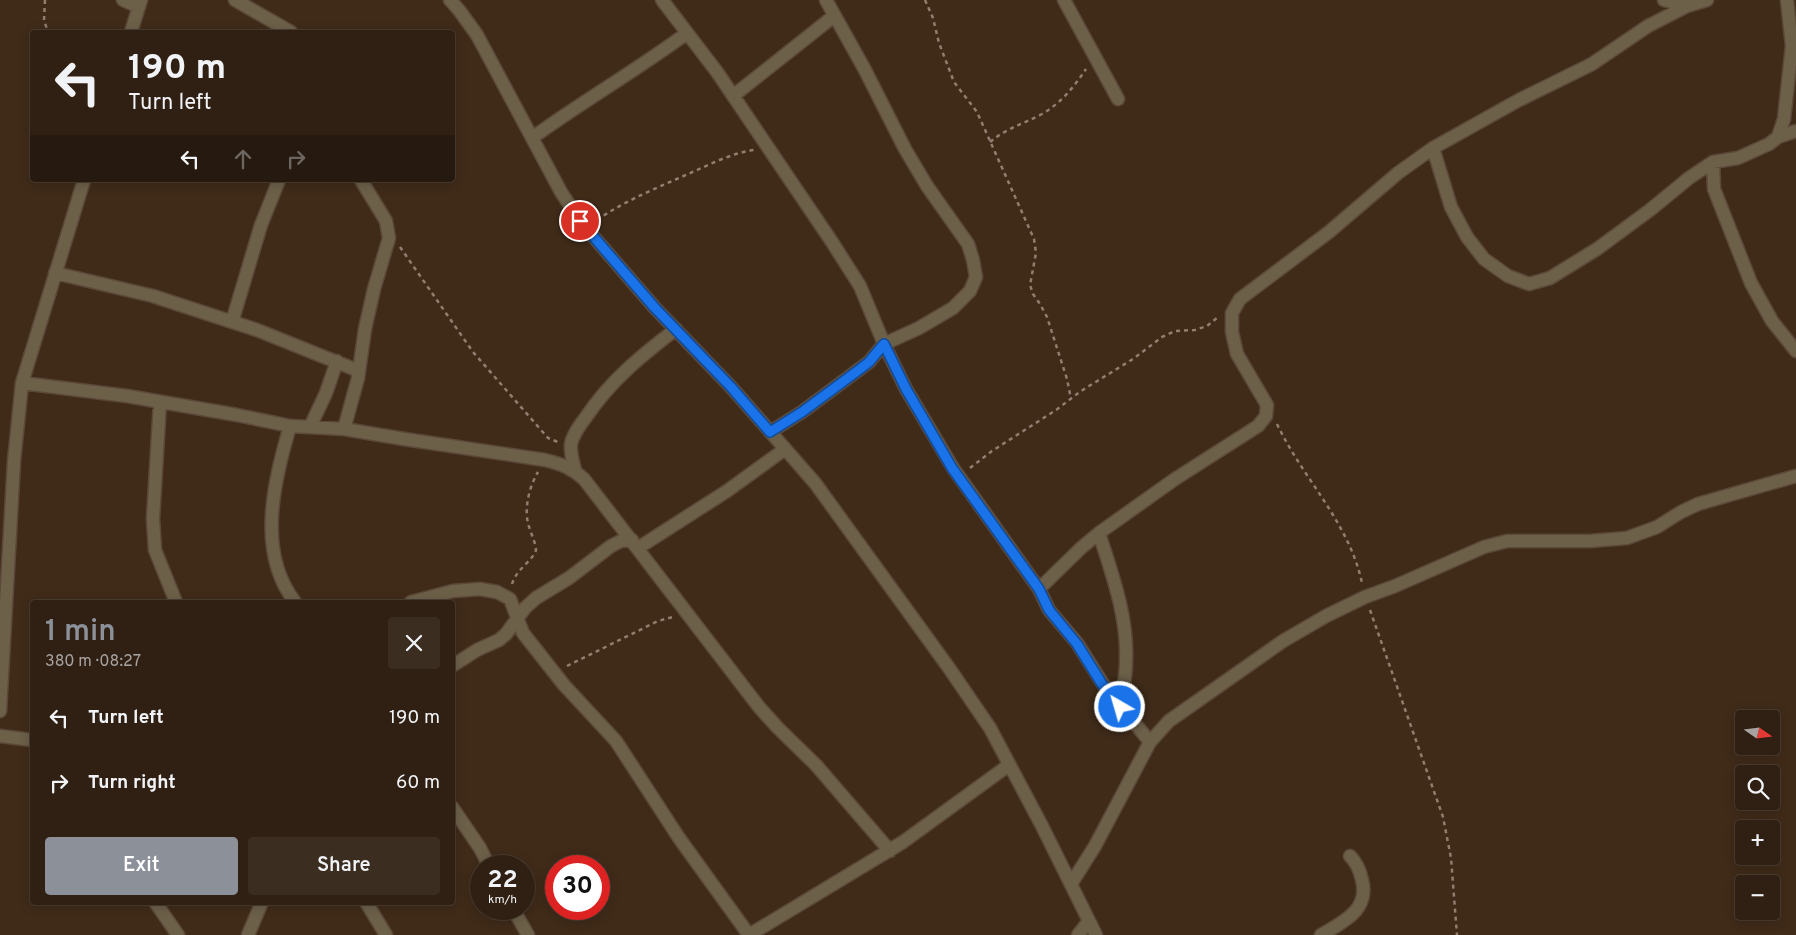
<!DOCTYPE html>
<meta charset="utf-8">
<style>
body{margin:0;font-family:Overpass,sans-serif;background:#3c2d21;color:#f1f3f6;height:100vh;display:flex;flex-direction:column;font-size:19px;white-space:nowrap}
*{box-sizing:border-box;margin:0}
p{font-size:16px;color:#a8a3a0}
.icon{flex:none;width:28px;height:28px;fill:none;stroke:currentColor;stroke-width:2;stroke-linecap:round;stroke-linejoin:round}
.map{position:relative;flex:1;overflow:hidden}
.panel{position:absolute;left:30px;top:600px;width:425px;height:305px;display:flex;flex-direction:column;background:#302013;border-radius:5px;box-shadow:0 2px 12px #0003,0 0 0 1px #4b3e33}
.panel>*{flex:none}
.guide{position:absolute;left:30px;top:30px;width:425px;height:152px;border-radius:5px;box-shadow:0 2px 12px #0003,0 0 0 1px #4b3e33;background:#302013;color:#f1f3f6;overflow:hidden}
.needle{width:32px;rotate:104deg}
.fabs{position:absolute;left:1735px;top:710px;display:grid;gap:10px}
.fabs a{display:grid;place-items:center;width:45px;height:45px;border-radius:5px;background:#302013;box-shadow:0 2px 12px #0003,0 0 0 1px #4b3e33;font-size:25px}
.speed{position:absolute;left:470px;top:855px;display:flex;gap:10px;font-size:25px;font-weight:700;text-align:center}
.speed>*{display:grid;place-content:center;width:65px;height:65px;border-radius:50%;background:#302013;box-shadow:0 2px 12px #0003,0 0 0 1px #4b3e33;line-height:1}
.speed small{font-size:12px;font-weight:400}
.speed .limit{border:8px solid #d22;background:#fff;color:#111}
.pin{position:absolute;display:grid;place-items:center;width:42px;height:42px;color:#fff;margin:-21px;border:2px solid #fff;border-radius:50%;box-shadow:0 1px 5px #0007}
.me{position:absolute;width:55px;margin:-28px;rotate:322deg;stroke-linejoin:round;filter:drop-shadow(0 0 4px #0008)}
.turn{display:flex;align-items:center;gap:18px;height:105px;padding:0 15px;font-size:22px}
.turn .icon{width:65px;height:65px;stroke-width:2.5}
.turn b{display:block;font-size:35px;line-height:42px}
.lanes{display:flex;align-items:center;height:48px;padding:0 15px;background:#0003;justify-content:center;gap:25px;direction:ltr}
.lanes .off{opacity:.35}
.round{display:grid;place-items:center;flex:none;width:52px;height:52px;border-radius:5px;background:#3c2d21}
.headline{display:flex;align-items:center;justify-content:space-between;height:85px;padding:0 15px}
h1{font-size:30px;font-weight:600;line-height:38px;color:#8c9099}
.action{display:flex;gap:10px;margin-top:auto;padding:10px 15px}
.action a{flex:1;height:58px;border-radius:5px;background:#8c9099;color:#fff;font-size:20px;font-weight:600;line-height:58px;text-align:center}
.action a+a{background:#3c2d21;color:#f1f3f6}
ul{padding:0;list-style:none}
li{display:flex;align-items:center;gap:15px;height:65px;padding:0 15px}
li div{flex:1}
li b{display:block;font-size:19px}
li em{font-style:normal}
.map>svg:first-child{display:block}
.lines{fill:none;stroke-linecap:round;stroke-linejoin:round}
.minor-casing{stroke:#5c4838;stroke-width:15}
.path{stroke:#907e70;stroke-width:2.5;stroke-dasharray:4 4;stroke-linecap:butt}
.minor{stroke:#6c6049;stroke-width:12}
.route-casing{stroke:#114b97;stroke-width:12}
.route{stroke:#1a73e8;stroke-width:9}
</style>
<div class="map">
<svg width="1796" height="935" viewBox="0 0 1796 935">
<rect width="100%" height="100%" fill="#402b19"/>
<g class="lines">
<!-- minor casing -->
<g class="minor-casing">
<path id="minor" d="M 123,0 L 139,7
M 235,0 L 291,32
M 450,0 L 459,10 L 477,35 L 561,192 L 580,221 L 655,308 L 731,387 L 815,483 L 949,668 L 990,728 L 1042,826 L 1096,935
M 662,0 L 717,72 L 832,242 L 860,286 L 884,344 L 906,389 L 953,468 L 1039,589 L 1049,610 L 1077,643 L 1103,684 L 1150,742
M 1064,0 L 1118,99
M 1664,0 L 1687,6
M 131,32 L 141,0
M 733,96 L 834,16
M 1778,137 L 1796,131
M 532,138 C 583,101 637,70 687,33
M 1433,148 L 1451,207 L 1467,237 L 1484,259 L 1508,276 L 1529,284 L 1550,278 L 1597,249 L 1650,210 L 1689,178 L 1713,162 L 1738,158 L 1769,144 L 1778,137 L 1784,119 L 1792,46 L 1787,0
M 1713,162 L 1714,189 L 1751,283 L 1772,321 L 1796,351
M 55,273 L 153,296 L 257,330 L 359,371
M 232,322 L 261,225 L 279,180
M 22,383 L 127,396 L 237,415 L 290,426 L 344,429 L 404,439 L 545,460 C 561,464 572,468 584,479 L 759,707 L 778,728 L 816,765 L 890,851
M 160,402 L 153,519 L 155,550 L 176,602
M 290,426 C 274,482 256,552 295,602
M 310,427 L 326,393 L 337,361
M 344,429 L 358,378 L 365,329 L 374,289 L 389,238 L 386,221 L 361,180
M 770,432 L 802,412 L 869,362 L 884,344 L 919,328 L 953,308 L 970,291 L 976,277 L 973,260 L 968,244 L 927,186 L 905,149 L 865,70 L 826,0
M 575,470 C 573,462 570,452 571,444 C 573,434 580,425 586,417 C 611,380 641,356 676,329
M 1099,533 C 1112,574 1128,617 1126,661 C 1126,677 1123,692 1120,707
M 638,548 L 727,491 L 785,449
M 1039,589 L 1081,548 L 1099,533 L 1175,479 L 1258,426 L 1266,416 L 1267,405 L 1237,354 L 1232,332 L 1232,313 L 1240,299 L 1329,232 L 1398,173 L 1433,148 L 1519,100 L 1592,64 L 1648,26 L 1687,6 L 1707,0
M 411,602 L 453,591 L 480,589 L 497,592 L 510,599 L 523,633 L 564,685 L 616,741 L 679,838 L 749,935
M 452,666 L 477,650 L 499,640 L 506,634 L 525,608 L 536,598 L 569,578 L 611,546 L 621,541 L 632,540
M 0,711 L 14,461 L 22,383 L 84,180
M 0,736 L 32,740
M 452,807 L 480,848 L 489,866
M 1071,884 L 1095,846 L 1150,742 L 1169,721 L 1283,641 L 1326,616 L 1365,597 L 1395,586 L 1484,547 L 1507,541 L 1590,541 L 1627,538 L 1657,527 L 1681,512 L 1698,504 L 1796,476
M 155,902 L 178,935
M 366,902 L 386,935
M 513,909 L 528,935
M 248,935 L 262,902
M 749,935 L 903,842 L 1009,765
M 1078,935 L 1089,921
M 1321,935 C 1343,922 1370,910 1362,880 C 1360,870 1357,863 1350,856"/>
</g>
<!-- path -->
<path class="path" d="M 45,0 L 44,20 L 48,32
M 925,0 L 933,18 L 939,43 L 954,82 L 977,112 L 1034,239 L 1036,253 L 1030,285 L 1033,294 L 1040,304 L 1047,317 L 1067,379 L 1071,399
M 990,142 C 1007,128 1023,124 1042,114 C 1061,103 1074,87 1086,69
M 597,220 C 626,200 657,188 688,174 C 709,165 731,153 754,150
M 400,247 L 473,352 L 548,438 L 558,442
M 1277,424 C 1303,479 1349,522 1362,583
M 970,468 L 992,451 L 1056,410 L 1081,391 L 1133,359 L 1162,337 L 1175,331 L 1195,330 L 1207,326 L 1218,317
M 512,584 C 517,568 532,562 536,550 C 535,540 530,532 528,523 C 524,507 530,485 538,472
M 1370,610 L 1443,817 L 1451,858 L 1457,935
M 567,666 L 658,621 L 673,617"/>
<!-- minor -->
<use href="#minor" class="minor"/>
</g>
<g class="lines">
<!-- route casing -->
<g class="route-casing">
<path id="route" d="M 580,221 L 655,308 L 731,387 L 770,432 L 802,412 L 860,369 L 869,362 L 884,344 L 906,389 L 952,468 L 1039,589 L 1049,610 L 1077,644 L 1102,684 L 1120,707"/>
</g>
<!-- route -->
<use href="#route" class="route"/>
</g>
</svg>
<div class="fabs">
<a><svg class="needle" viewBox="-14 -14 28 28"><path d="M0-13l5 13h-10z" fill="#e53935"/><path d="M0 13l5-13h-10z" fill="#a8a3a0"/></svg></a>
<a><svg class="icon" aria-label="search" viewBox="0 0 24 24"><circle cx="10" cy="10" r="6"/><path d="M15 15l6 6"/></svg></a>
<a>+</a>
<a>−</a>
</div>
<div class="speed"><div>22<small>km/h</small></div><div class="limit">30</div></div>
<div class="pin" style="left:580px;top:221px;background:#d93025"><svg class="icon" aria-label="arrive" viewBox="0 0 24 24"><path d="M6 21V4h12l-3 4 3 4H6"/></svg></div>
<svg class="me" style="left:1120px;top:707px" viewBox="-20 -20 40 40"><circle r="17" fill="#1a73e8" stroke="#fff" stroke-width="3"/><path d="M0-11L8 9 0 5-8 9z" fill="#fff"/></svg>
<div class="guide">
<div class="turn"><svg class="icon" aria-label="left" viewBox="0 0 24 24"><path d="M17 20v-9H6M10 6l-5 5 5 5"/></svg><div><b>190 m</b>Turn left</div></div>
<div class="lanes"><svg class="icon" aria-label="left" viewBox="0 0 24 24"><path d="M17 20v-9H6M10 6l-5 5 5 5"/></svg><svg class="icon off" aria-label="ahead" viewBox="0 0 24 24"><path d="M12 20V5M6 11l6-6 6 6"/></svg><svg class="icon off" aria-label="right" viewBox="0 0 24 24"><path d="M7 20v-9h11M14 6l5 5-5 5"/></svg></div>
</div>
<section class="panel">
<div class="headline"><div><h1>1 min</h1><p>380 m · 08:27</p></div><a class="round"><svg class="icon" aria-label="close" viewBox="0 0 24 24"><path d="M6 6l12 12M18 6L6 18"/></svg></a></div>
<ul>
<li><svg class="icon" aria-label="left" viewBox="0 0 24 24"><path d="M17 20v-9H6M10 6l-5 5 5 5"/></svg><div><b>Turn left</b></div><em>190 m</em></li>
<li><svg class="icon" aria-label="right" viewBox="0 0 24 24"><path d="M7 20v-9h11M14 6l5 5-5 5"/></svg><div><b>Turn right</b></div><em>60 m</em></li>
</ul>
<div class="action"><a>Exit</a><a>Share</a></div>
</section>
</div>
